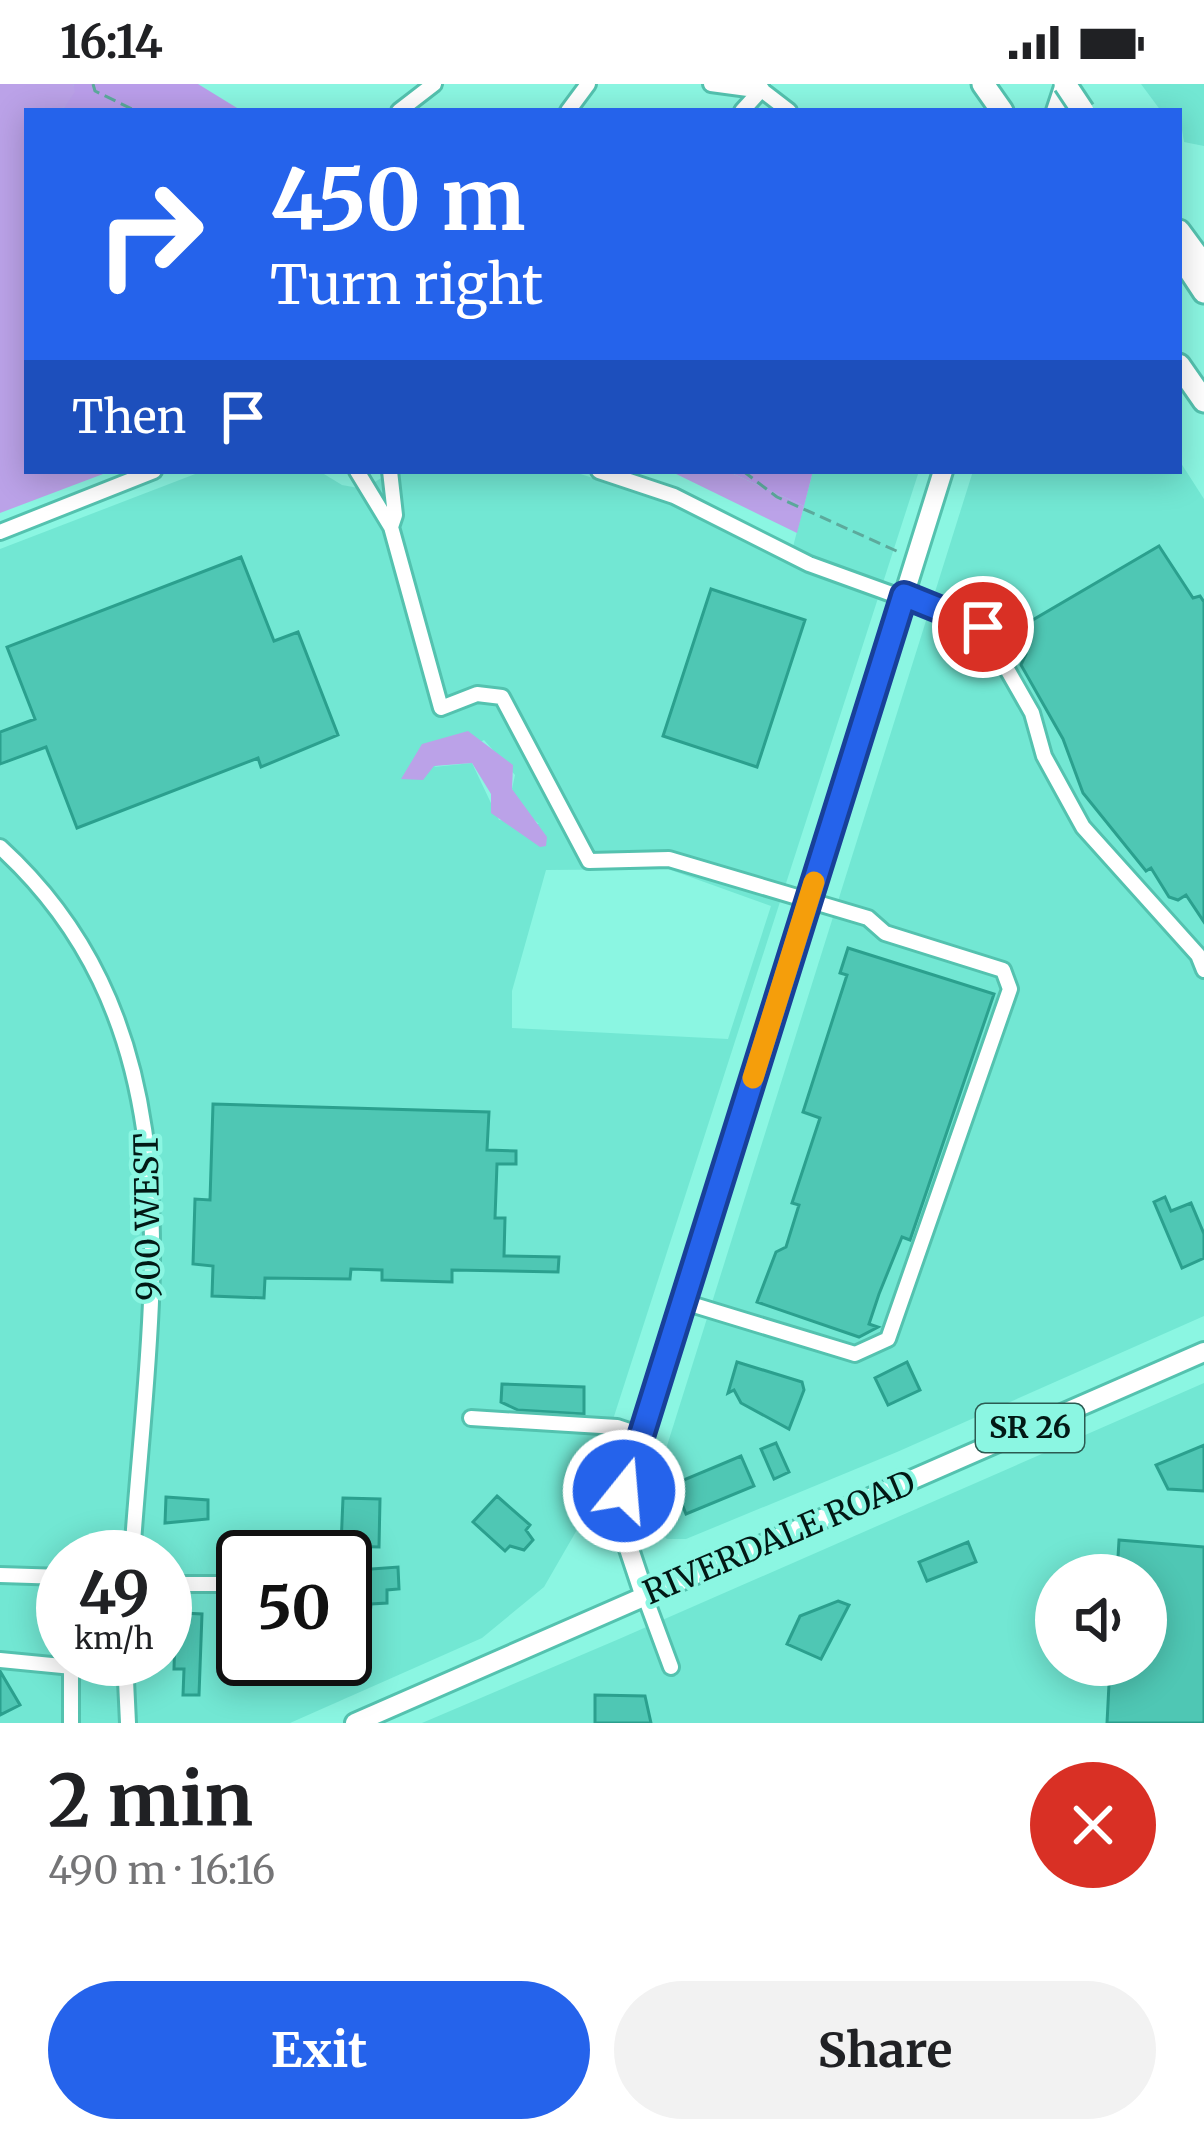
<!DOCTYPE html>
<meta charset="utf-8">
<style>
body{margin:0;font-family:Merriweather,serif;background:#f2f2f2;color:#202124;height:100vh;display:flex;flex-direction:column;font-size:45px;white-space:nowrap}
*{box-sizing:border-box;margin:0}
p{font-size:39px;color:#757577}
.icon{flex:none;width:66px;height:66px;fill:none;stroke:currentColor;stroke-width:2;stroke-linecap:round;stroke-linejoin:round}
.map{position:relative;height:1639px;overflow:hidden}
.panel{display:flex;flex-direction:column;background:#fff;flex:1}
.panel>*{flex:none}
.banner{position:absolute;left:24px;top:24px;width:1158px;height:366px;border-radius:0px;box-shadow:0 6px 30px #0003;background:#2563eb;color:#fff;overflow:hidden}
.fabs{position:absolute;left:1035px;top:1470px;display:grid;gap:24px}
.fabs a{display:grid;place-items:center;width:132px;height:132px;border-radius:50%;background:#fff;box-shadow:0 6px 30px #0003;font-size:60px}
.speed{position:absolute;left:36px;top:1446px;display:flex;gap:24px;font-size:60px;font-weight:700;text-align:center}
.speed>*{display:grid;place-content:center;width:156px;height:156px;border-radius:50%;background:#fff;box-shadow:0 6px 30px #0003;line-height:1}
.speed small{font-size:30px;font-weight:400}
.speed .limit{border:6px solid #111;border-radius:18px;background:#fff;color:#111}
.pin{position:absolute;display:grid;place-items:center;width:102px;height:102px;color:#fff;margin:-51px;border:6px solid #fff;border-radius:50%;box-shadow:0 3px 12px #0007}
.me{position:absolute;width:132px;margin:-66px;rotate:17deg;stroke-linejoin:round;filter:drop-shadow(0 0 9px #0008)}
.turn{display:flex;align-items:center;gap:42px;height:252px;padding:0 48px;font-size:54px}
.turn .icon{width:156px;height:156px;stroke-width:2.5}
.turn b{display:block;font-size:84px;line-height:102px}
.then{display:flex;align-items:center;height:114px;padding:0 48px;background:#0003;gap:24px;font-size:45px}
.round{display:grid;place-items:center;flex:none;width:126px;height:126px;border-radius:63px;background:#f2f2f2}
.summary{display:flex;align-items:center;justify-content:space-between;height:204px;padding:0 48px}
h1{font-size:72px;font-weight:700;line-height:90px}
.button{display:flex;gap:24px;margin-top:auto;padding:24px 48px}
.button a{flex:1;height:138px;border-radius:72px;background:#2563eb;color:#fff;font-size:48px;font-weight:700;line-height:138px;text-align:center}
.button a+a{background:#f2f2f2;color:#202124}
.status{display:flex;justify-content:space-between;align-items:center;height:84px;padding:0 60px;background:#fff;direction:ltr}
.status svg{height:33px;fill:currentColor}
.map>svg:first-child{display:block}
.built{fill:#72e7d3;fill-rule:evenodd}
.green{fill:#bba2e8}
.forest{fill:#ba9eea}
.building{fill:#4fc7b4;stroke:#2ba08e;stroke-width:3}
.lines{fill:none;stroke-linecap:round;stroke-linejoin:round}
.minor-casing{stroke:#54c2af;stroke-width:20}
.major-casing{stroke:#54c2af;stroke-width:24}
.highway-casing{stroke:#54c2af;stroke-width:27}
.path{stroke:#5caa9c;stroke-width:3;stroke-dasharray:12 6;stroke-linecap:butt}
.minor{stroke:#fff;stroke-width:14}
.major{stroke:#fff;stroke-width:18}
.highway{stroke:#fff;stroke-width:21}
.highway-bridge-casing{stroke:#54c2af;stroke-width:27;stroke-linecap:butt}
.highway-bridge{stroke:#fff;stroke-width:21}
.route-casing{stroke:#184099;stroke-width:30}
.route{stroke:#2563eb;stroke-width:21}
.slow{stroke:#f59e0b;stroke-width:21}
.labels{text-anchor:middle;stroke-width:9;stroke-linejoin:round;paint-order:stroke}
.shield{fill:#8bf6e2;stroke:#2b5b52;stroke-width:3}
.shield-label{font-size:30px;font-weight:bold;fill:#021915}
.street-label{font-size:33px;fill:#021915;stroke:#8bf6e2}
</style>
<div class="status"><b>16:14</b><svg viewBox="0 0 49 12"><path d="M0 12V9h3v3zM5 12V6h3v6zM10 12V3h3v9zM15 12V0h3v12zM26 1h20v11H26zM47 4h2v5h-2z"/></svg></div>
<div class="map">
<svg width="1204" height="1639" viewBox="0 0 1204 1639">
<rect width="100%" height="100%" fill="#8bf6e2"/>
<!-- built -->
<path class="built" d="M 1141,0 L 1204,0 L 1204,62 L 1184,58 L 1179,27 L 1161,27 Z
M 1179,376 L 1204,415 L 1204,1232 L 897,1368 L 686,1455 L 667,1455 L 652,1443 L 650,1416 L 973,387 L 1179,387 Z
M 203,387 L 319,387 L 342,401 L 364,405 L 392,387 L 571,387 L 659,415 L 790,474 L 813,387 L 919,387 L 578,1444 L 544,1503 L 482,1554 L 290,1639 L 0,1639 L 0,465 ZM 484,656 L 515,691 L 512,705 L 522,725 L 539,740 L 499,736 L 472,679 L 434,683 ZM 668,785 L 771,822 L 728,955 L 512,944 L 512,907 L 546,786 ZM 63,1473 L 165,1473 L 165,1575 L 63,1575 ZM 243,1473 L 345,1473 L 345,1575 L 243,1575 Z
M 1204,1299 L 1204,1639 L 422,1639 L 619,1555 ZM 1056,1491 L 1146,1491 L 1146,1581 L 1056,1581 Z"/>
<!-- green -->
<path class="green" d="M 0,0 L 73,0 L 76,8 L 61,27 L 27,27 L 27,387 L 111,387 L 0,429 Z
M 670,387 L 727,387 L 804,422 L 797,449 Z
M 468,647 L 513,681 L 512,705 L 547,753 L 546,762 L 540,763 L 491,729 L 491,710 L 472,679 L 434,682 L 423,696 L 401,695 L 422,660 Z"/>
<!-- forest -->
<path class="forest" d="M 73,0 L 198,0 L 242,27 L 61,27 L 75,8 Z
M 727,387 L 813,387 L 804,422 Z"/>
<!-- building -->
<path class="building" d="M 1159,462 L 1193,514 L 1200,512 L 1204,518 L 1204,838 L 1186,811 L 1178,816 L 1169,813 L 1151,784 L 1146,787 L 1083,709 L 1063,655 L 1021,581 L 1026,570 L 1012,548 Z
M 241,473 L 274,557 L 298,548 L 338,651 L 261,683 L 258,674 L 77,744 L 46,663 L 0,680 L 0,648 L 35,635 L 7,563 Z
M 711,505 L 805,536 L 757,683 L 663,652 Z
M 848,864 L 994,910 L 910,1156 L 902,1153 L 879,1210 L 869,1240 L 878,1243 L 859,1253 L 757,1218 L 776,1168 L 786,1163 L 799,1121 L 792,1119 L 820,1034 L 803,1028 L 847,891 L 840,889 Z
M 213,1020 L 489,1028 L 487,1066 L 516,1067 L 516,1080 L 497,1080 L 495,1134 L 505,1134 L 504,1172 L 559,1173 L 558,1188 L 452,1186 L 452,1198 L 382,1196 L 382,1186 L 351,1185 L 350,1195 L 265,1194 L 264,1214 L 212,1212 L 213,1182 L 193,1180 L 195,1115 L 210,1116 Z
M 1165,1113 L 1171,1127 L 1191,1119 L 1204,1150 L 1204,1174 L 1182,1184 L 1154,1118 Z
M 737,1278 L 802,1298 L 804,1306 L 789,1345 L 741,1319 L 734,1306 L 728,1309 Z
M 907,1278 L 920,1306 L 888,1321 L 875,1294 Z
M 502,1300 L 584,1303 L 584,1330 L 518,1326 L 501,1318 Z
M 776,1359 L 789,1388 L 774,1395 L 761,1365 Z
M 1204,1361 L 1204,1407 L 1168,1405 L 1156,1381 Z
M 741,1372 L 754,1402 L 686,1430 L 674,1400 Z
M 497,1412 L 530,1441 L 526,1446 L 533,1456 L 524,1466 L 510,1462 L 505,1467 L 473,1438 Z
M 166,1413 L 208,1416 L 208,1435 L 165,1439 Z
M 343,1414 L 380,1415 L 379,1463 L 341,1462 Z
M 1119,1456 L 1204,1463 L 1204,1639 L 1107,1639 L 1110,1581 L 1146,1581 L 1146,1491 L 1117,1491 Z
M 968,1458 L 976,1478 L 927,1497 L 919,1478 Z
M 398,1483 L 399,1505 L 387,1506 L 387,1519 L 371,1520 L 370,1531 L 345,1532 L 345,1487 Z
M 838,1517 L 849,1521 L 821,1575 L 787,1560 L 800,1532 Z
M 183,1529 L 202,1530 L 199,1611 L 183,1611 L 184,1585 L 174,1585 L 175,1550 L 182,1550 Z
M 0,1587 L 20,1621 L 0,1631 Z
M 595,1611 L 645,1612 L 651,1639 L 595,1639 Z"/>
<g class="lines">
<!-- minor casing -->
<g class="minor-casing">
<path id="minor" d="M 711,0 L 763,7 L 789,27
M 399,27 L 434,0
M 568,27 L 588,0
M 742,27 L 762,5
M 357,387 L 391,443 L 441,624 L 477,610 L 502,613 L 589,777 L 669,775 L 868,834 L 885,849 L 1003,886 L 1010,905 L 888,1255 L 855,1270 L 684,1218
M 390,387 L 395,431 L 391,443
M 599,387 L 674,412 L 809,480 L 983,543 L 1032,629 L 1044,672 L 1083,743 L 1198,871 L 1204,886
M 0,448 L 154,387
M 0,763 C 207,952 148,1226 132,1473
M 471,1334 L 617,1343 L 641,1351
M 0,1491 L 63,1493
M 165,1500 L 243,1500
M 644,1510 L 671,1583
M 125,1575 L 128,1639
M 0,1576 L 124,1588
M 71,1587 L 71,1639"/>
</g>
<!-- major casing -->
<g class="major-casing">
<path id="major" d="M 1056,27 L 1065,0
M 644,1510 L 621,1441 L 624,1407 L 943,387
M 355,1639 L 1204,1268"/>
</g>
<!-- highway casing -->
<g class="highway-casing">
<path id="highway" d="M 983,0 L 1002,27
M 1179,147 L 1204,181
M 1179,170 L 1204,208
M 1179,281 L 1204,317"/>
</g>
<!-- path -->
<path class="path" d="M 93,0 L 95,7 L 136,27
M 743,387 L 777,413 L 901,469"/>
<!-- minor -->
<use href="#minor" class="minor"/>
<!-- major -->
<use href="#major" class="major"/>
<!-- highway -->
<use href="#highway" class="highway"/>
<!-- highway-bridge casing -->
<g class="highway-bridge-casing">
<path id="highway-bridge" d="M 1065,0 L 1083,27"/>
</g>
<!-- highway-bridge -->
<use href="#highway-bridge" class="highway-bridge"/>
</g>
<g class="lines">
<!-- route casing -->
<g class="route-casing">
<path id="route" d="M 624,1407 L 904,511 L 983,543"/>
</g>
<!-- route -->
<use href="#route" class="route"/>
<!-- slow -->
<path class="slow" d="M 753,994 L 814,798"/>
</g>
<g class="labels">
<!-- shield labels -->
<rect class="shield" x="976" y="1320" width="108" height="48" rx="9"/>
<g class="shield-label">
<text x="1030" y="1354">SR 26</text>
</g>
<!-- street labels -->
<g class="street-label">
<text transform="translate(147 1133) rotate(-91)" y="12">900 WEST</text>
<text transform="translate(779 1453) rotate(-23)" y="12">RIVERDALE ROAD</text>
</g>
</g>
</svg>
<div class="fabs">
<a><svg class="icon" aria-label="sound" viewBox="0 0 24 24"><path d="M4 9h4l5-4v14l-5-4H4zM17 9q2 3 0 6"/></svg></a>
</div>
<div class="speed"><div>49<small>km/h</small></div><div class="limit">50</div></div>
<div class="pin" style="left:983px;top:543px;background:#d93025"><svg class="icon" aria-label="arrive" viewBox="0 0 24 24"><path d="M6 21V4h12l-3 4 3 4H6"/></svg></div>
<svg class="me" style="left:624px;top:1407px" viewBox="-20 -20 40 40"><circle r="17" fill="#2563eb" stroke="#fff" stroke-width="3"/><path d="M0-11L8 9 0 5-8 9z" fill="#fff"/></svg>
<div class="banner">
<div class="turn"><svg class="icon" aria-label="right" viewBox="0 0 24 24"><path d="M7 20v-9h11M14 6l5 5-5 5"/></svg><div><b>450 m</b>Turn right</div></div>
<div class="then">Then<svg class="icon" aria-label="arrive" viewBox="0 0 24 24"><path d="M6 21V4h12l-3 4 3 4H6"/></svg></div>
</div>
</div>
<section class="panel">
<div class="summary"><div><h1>2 min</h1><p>490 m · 16:16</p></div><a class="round" style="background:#d93025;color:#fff"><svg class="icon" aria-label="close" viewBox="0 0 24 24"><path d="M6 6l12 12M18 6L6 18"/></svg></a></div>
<div class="button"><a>Exit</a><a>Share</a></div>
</section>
